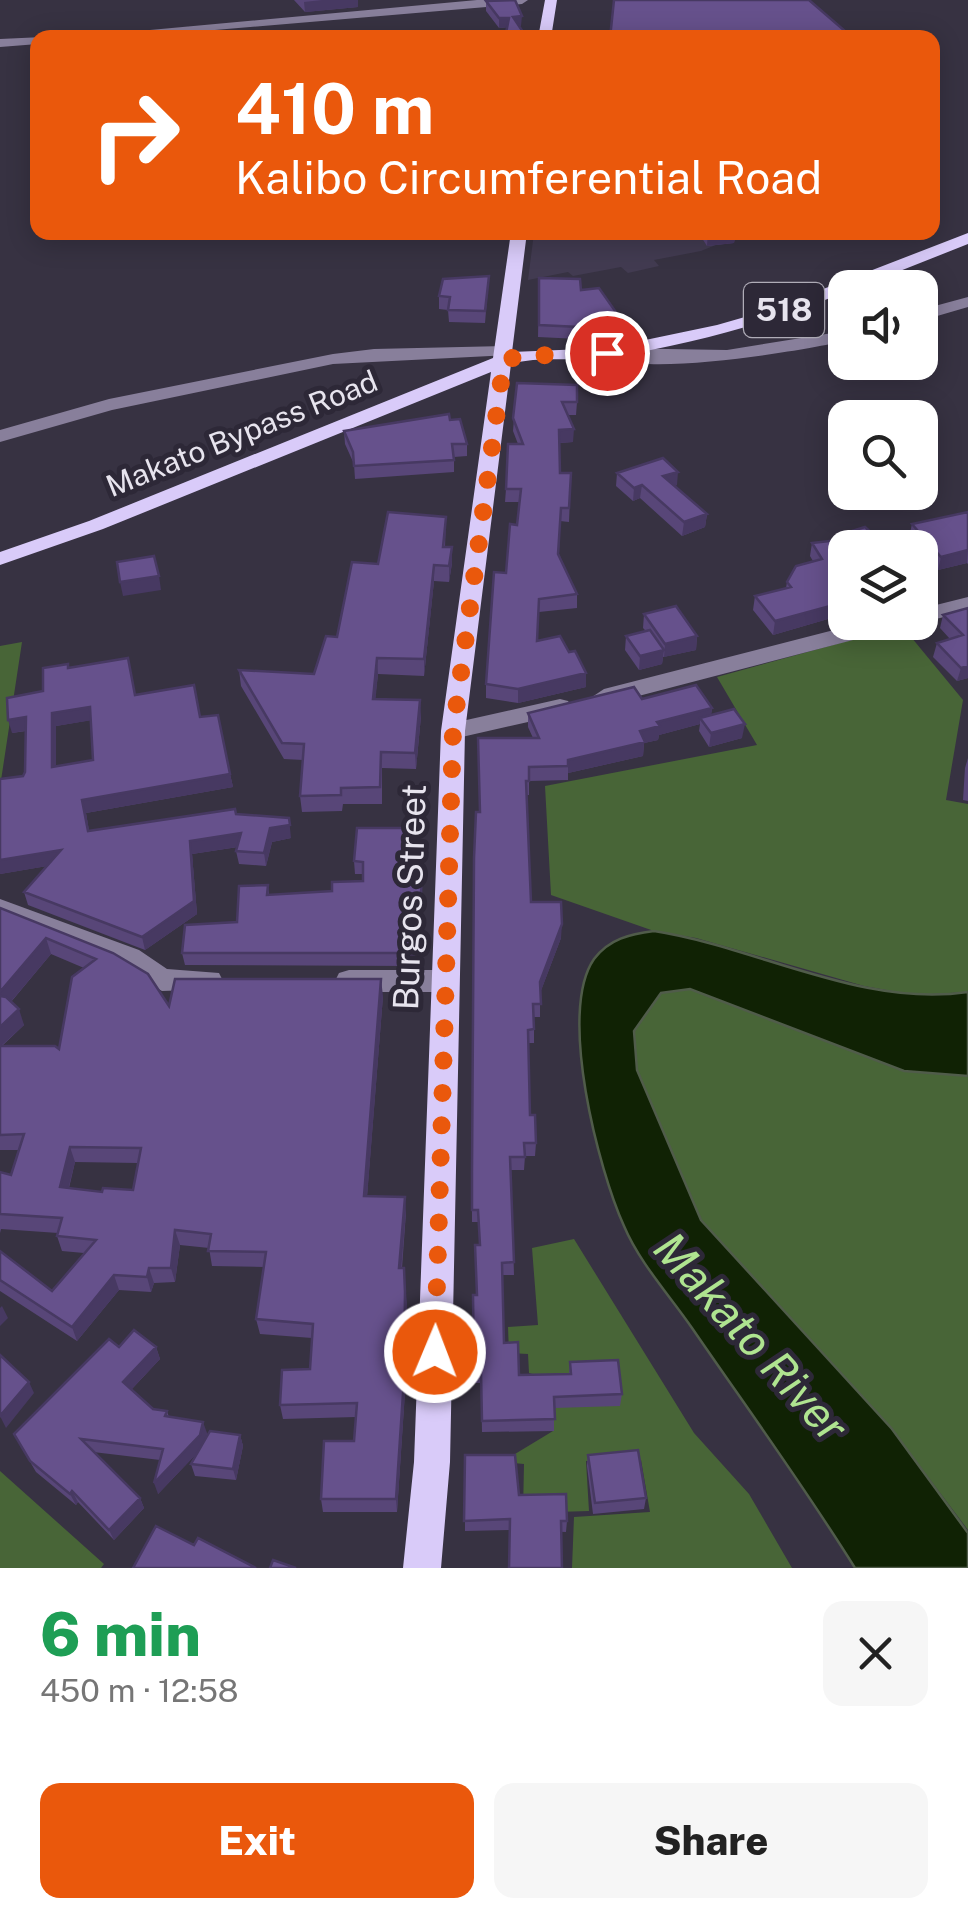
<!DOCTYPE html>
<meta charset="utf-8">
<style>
body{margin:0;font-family:"Public Sans",sans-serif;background:#f6f6f6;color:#222;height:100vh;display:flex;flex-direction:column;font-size:38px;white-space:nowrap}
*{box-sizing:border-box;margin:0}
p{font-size:32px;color:#767676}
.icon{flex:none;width:55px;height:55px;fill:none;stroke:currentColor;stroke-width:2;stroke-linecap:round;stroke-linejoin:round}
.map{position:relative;height:1568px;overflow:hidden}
.sheet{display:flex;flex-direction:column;background:#fff;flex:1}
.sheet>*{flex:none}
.hud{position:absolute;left:30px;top:30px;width:910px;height:210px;border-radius:20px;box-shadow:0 5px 25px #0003;background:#ea580c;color:#fff;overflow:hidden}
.fabs{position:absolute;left:828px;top:270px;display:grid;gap:20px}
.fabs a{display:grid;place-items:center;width:110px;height:110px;border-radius:20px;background:#fff;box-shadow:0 5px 25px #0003;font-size:50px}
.pin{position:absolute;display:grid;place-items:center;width:85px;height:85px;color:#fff;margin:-42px;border:5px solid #fff;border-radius:50%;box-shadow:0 2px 10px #0007}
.me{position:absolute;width:110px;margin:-55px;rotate:1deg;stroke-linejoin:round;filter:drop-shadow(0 0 8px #0008)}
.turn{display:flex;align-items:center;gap:35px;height:210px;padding:0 40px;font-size:45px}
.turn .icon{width:130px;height:130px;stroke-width:2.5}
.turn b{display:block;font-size:70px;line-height:85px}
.round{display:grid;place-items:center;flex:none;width:105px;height:105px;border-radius:20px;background:#f6f6f6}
.summary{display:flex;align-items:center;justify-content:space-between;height:170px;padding:0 40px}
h1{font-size:60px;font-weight:800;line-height:75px;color:#1e9e55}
.primary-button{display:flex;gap:20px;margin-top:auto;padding:20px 40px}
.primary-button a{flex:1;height:115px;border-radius:20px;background:#ea580c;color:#fff;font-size:40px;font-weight:800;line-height:115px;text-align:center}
.primary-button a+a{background:#f6f6f6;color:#222}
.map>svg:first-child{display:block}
.built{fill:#423b51}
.green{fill:#486537}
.water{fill:#102204;stroke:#505c4a;stroke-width:2.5}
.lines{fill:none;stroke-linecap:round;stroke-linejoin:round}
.minor{fill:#887f9b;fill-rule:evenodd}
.major{fill:#d9cbf9;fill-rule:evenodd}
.wall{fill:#584678;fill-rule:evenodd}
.shaded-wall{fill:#473962}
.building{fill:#66518c;stroke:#473962;stroke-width:2.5;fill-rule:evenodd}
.route{stroke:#ea580c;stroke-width:18;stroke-dasharray:0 32.4}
.labels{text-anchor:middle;stroke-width:10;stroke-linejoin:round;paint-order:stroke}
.far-street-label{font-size:30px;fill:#e7e4ee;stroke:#2d2837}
.shield{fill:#2d2837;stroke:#afacb7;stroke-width:2.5}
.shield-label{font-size:32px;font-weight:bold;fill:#e7e4ee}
.street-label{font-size:35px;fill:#e7e4ee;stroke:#2d2837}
.near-water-label{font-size:45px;font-style:italic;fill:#afe490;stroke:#2d2837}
</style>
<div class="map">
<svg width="968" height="1568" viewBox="0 0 968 1568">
<rect width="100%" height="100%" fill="#373242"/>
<!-- built -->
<path class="built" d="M 534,233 L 745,233 L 701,251 L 654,260 L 659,266 L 628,273 L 621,267 L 573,276 L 568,272 L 528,280 Z"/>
<!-- green -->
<path class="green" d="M 902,626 L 963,700 L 946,800 L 968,804 L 968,992 L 914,995 L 864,986 L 696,938 L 654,931 L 551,895 L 545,786 L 757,745 L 717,677 Z
M 22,642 L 0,787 L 0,646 Z
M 690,989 L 904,1071 L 968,1075 L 968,1530 L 892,1429 L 702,1221 L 637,1070 L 634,1031 L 661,993 Z
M 574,1239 L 694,1433 L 749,1494 L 792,1568 L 572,1568 L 574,1517 L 650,1512 L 641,1460 L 586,1461 L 589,1511 L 523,1513 L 524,1464 L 502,1462 L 553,1431 L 550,1379 L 529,1373 L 528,1354 L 509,1353 L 508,1327 L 538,1325 L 532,1248 Z
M 0,1471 L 104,1564 L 101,1568 L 0,1568 Z"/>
<!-- water -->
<path class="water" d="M 654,931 C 757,947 862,1008 968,992 L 968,1076 L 904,1071 L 690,989 L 661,993 L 634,1031 L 637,1070 L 701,1220 L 892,1429 L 968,1533 L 968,1568 L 855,1568 C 804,1486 747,1408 692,1328 C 670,1296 639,1262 624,1226 C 599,1171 557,1012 594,959 C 609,939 630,934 654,931 Z"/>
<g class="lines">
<!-- minor -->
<path class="minor" d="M 477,0 L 528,0 L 522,4 L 121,38 L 63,38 Z
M 43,37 L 38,38 L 38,44 L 0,47 L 0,39 Z
M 968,297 L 968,307 L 920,321 L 920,310 Z
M 845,331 L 845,341 C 800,351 632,380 598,353 L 607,348 L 727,350 Z
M 505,346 L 514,351 L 511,355 L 333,364 L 112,410 L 0,442 L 0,430 L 109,399 L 333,354 L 374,349 Z
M 968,597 L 968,611 L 920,623 L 918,622 L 920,609 Z
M 865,622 L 906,622 L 903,627 L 604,705 L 592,697 L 604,689 Z
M 560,699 L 568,701 L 572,707 L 568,713 L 453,739 L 441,731 L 453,723 Z
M 0,899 L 139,950 L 167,969 L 219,973 L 223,981 L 219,989 L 162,991 L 119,966 L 0,920 Z
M 349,970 L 445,970 L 455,973 L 459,981 L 455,989 L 445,992 L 349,992 L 339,989 L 335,981 L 339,973 Z"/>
<!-- major -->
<path class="major" d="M 545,0 L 557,0 L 551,38 L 538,38 Z
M 511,232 L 527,232 L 512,352 L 607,348 L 717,325 L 769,310 L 968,233 L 968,244 L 857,288 L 845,288 L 845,292 C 769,323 693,344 612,357 C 579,363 543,355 511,364 L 465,731 L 450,1462 L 441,1568 L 403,1568 L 414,1462 L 441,731 L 491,372 L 103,529 L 0,565 L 0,552 L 89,521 L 493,358 Z"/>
</g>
<!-- wall -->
<path class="wall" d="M 294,0 L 358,0 L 358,7 L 305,12 Z
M 486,1 L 521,26 L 499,28 L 486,11 Z
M 698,232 L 736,232 L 734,243 L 707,246 Z
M 489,276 L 485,323 L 449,322 L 448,310 L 439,309 L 439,296 Z
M 539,278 L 581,290 L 599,288 L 627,340 L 620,341 L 538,337 Z
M 517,383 L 577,402 L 576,415 L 567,415 L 573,442 L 559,443 L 560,473 L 571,473 L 569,522 L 560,521 L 559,554 L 577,594 L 577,608 L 539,612 L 537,641 L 569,652 L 586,673 L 586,687 L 518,703 L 486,698 L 486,684 L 506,573 L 517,525 L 519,502 L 505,502 L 506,489 L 518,444 L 513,431 Z
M 450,420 L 467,444 L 467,456 L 454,457 L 454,472 L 355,479 L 354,464 L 345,444 L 344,431 Z
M 617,473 L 677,485 L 674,486 L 707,514 L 705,527 L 682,536 L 640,498 L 633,501 L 616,486 Z
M 968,512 L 968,564 L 967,563 L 938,570 L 928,560 L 845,548 L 845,614 L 773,635 L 753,610 L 755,596 L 786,588 L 787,582 L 813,561 L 810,556 L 812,543 L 841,539 L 842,534 L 880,541 L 910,533 L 912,524 Z
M 446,517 L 445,547 L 452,563 L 449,582 L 434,581 L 424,676 L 378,674 L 375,699 L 421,716 L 416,769 L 382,768 L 382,804 L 343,804 L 342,811 L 302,812 L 300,796 L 303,760 L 284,759 L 241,686 L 239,670 L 314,674 L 378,564 Z
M 968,608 L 968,678 L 957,681 L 933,657 L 937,643 L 950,639 L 940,628 L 943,615 Z
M 644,614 L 697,636 L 696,650 L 663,657 L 662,664 L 639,670 L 625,650 L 626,636 L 646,631 L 643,628 Z
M 69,668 L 135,695 L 200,717 L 230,774 L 233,787 L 86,813 L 89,831 L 236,814 L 291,838 L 272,842 L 266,866 L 239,864 L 236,851 L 238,847 L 192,854 L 197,914 L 145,950 L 28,905 L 24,892 L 47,866 L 0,874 L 0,779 L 23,776 L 25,772 L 26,731 L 12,733 ZM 91,720 L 93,760 L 56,766 L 56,726 Z
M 642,699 L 712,708 L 711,715 L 742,738 L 709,747 L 699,731 L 700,724 L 659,735 L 658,740 L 644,743 L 643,756 L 568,773 L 568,780 L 529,781 L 529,795 L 527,795 L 531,902 L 561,938 L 540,993 L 540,1017 L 534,1017 L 534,1043 L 528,1043 L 530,1115 L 536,1143 L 535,1156 L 525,1156 L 524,1170 L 511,1170 L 514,1275 L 502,1275 L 504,1343 L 519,1375 L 569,1374 L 570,1362 L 622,1394 L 620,1406 L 554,1408 L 554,1431 L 482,1432 L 481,1383 L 474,1383 L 473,1295 L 476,1295 L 480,1245 L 478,1222 L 472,1222 L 472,1172 L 480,812 L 533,738 L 528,727 L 528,713 Z
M 968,758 L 968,801 L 963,800 L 965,768 Z
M 415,841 L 415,860 L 422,872 L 422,907 L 417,908 L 415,966 L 185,965 L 182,953 L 237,922 L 268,885 L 269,895 L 332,891 L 363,881 L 363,874 L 355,874 L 354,861 Z
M 0,908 L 113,953 L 169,1006 L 383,996 L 367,1196 L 406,1212 L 402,1268 L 407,1306 L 405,1392 L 397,1512 L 323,1512 L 321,1499 L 354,1441 L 356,1417 L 283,1419 L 280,1405 L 310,1369 L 312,1338 L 260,1334 L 256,1319 L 264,1267 L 212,1266 L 209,1248 L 180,1245 L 175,1282 L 154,1283 L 151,1292 L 119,1290 L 77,1341 L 0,1291 L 0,1251 L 52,1291 L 84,1253 L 62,1251 L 57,1236 L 58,1233 L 1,1229 L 0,1233 L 0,1172 L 11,1175 L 19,1150 L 0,1150 ZM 51,954 L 84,968 L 59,1049 L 2,1046 L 24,1025 L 11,1002 ZM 75,1162 L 138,1163 L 133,1190 L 102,1192 L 69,1188 Z
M 119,1347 L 156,1347 L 160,1359 L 131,1390 L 153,1409 L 167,1411 L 169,1417 L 207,1433 L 206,1439 L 240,1435 L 243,1446 L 236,1480 L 195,1476 L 191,1464 L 198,1452 L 158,1494 L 160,1460 L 93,1452 L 140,1498 L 144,1508 L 114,1540 L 78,1502 L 76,1505 L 36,1472 L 14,1434 Z
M 465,1455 L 519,1495 L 567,1521 L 566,1532 L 509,1530 L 465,1531 Z
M 588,1455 L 646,1498 L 644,1509 L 593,1514 L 587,1466 Z"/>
<!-- shaded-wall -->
<path class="shaded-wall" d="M 322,0 L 358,0 L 358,7 L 305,12 L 304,2 Z
M 522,16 L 521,26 L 513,27 L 513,17 Z
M 499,18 L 509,18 L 509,27 L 499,28 Z
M 708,232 L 736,232 L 734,243 L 707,246 Z
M 627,328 L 627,340 L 620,341 L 621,329 Z
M 574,429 L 573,442 L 558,443 L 559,430 Z
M 678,472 L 677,485 L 662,490 L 663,476 Z
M 642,485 L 640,498 L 633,501 L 634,488 Z
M 707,514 L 705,527 L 682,536 L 684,522 Z
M 931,546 L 928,560 L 920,562 L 920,549 Z
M 452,547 L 452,563 L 449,582 L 449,566 Z
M 968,550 L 967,563 L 938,570 L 941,557 Z
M 434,565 L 434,581 L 424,676 L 424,659 Z
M 159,576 L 161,590 L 123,596 L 120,582 Z
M 845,602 L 845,614 L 773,635 L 775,621 Z
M 697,636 L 696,650 L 664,657 L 665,644 Z
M 664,650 L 662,664 L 639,670 L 640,656 Z
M 377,658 L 378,674 L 374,715 L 373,699 Z
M 968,666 L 968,678 L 957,681 L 961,668 Z
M 586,673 L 586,687 L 518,703 L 518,689 Z
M 420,700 L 421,716 L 416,769 L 415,753 Z
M 90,707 L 93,720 L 56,726 L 56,780 L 52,767 L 52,713 Z
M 712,708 L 710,722 L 700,718 L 700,724 L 659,735 L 658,740 L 644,743 L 643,756 L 568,773 L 568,760 L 640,731 L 657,722 Z
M 26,717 L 30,730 L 12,733 L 8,720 Z
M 745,724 L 742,738 L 709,747 L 711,733 Z
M 230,774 L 233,787 L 86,813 L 91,845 L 82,800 Z
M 289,818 L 291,838 L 272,842 L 266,866 L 264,853 L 270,828 Z
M 241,833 L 244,846 L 192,854 L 197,914 L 145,950 L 142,937 L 190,841 Z
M 61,850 L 65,863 L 0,874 L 0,860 Z
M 562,924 L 561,938 L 539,996 L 540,982 Z
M 46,938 L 51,954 L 3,1011 L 0,1003 L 0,992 Z
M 381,979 L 383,996 L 366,1211 L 364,1196 Z
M 19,1009 L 24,1025 L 0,1047 L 0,1027 Z
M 70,1147 L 75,1162 L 65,1202 L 60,1187 Z
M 405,1197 L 406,1212 L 400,1283 L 399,1268 Z
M 175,1230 L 180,1245 L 175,1282 L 171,1268 Z
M 149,1268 L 154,1283 L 151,1292 L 147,1277 Z
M 404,1268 L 407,1306 L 405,1392 L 397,1512 L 396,1499 Z
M 114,1275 L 119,1290 L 77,1341 L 72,1327 Z
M 2,1306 L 8,1318 L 0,1326 L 0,1308 Z
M 156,1347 L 160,1359 L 127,1394 L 123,1382 Z
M 29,1382 L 34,1393 L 6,1428 L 0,1416 Z
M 203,1422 L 207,1433 L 204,1446 L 158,1494 L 154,1483 Z
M 240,1435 L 243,1446 L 236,1480 L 233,1469 Z
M 72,1491 L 78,1502 L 76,1505 L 70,1494 Z
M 140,1498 L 144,1508 L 114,1540 L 109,1530 Z"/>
<!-- building -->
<path class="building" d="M 515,0 L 522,16 L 513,17 L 527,38 L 505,38 L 509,18 L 499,18 L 486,1 Z
M 614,0 L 809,0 L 853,38 L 610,38 Z
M 489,276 L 485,311 L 448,310 L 450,297 L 439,296 L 443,279 Z
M 539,278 L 580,279 L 581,290 L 599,288 L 627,328 L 621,329 L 539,325 Z
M 517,383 L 577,385 L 577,402 L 562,402 L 574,429 L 559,430 L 560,473 L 571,473 L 569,508 L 561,508 L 558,554 L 577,594 L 539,599 L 537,641 L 560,636 L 569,652 L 575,651 L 586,673 L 518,689 L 486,684 L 494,572 L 506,573 L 510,524 L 517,525 L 521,489 L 506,489 L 508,444 L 523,444 L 513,418 Z
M 449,414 L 450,420 L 460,419 L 467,444 L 452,444 L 454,460 L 354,466 L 353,452 L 344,431 Z
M 663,458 L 678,472 L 663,476 L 707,514 L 684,522 L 642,485 L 634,488 L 617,473 Z
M 388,512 L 446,517 L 443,547 L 452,547 L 449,566 L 434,565 L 424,659 L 377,658 L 373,699 L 420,700 L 415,753 L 381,752 L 380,787 L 341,788 L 341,795 L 300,796 L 304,744 L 282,743 L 239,670 L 314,674 L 326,636 L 337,637 L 352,562 L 378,564 Z
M 968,512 L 968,550 L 941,557 L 931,546 L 920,549 L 920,548 L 845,548 L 845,602 L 775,621 L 755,596 L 791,587 L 787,582 L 796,566 L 822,559 L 812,543 L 847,539 L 842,534 L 865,527 L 880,541 L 918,531 L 912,524 Z
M 154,556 L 159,576 L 120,582 L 117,562 Z
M 676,606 L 697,636 L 665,644 L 644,614 Z
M 968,608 L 968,666 L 961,668 L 937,643 L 963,635 L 943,615 Z
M 650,630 L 664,650 L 640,656 L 626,636 Z
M 128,658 L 135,695 L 194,685 L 200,717 L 218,715 L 230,774 L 82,800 L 88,831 L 235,809 L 236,814 L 289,818 L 290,825 L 270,828 L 264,853 L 236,851 L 241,833 L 190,841 L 194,901 L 142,937 L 24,892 L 61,850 L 0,860 L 0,779 L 23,776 L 25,772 L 26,717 L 8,720 L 7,698 L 43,691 L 43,668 L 68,664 L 68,668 ZM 90,707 L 93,760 L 52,767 L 52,713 Z
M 696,685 L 712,708 L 657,722 L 660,726 L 640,731 L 645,742 L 568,760 L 568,766 L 529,767 L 529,781 L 526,781 L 531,902 L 561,902 L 562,924 L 540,982 L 541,1004 L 533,1004 L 534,1029 L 528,1030 L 530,1115 L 535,1115 L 536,1143 L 524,1143 L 525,1157 L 510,1157 L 514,1262 L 502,1263 L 504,1343 L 518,1342 L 519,1375 L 571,1374 L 570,1362 L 618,1360 L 622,1394 L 554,1397 L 555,1419 L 482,1421 L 481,1371 L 474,1372 L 473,1295 L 477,1295 L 475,1245 L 480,1245 L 478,1210 L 472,1210 L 472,1172 L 474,858 L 476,812 L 480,812 L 478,738 L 539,738 L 528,713 L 634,687 L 642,699 Z
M 734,709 L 745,724 L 711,733 L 700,718 Z
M 357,828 L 415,828 L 414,860 L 422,860 L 421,895 L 417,895 L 415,953 L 182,953 L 185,925 L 237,922 L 239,886 L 268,885 L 267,895 L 332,891 L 332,882 L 363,881 L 363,862 L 354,861 Z
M 0,908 L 113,953 L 148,974 L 169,1006 L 175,979 L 381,979 L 364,1196 L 405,1197 L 399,1268 L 404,1268 L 405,1292 L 404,1378 L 396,1499 L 321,1499 L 324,1441 L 354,1441 L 357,1403 L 280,1405 L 282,1370 L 310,1369 L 313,1324 L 256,1319 L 266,1252 L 208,1251 L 211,1234 L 175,1230 L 171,1268 L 149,1268 L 147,1277 L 114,1275 L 72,1327 L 0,1280 L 0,1251 L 52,1291 L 96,1240 L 57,1236 L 62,1218 L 0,1214 L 0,1172 L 11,1175 L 24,1134 L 0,1135 L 0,1046 L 55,1046 L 59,1049 L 72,977 L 96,959 L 46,938 L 0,992 ZM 70,1147 L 141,1148 L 133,1190 L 103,1188 L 102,1192 L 60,1187 Z
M 0,996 L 6,997 L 19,1009 L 0,1027 Z
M 134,1330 L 156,1347 L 123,1382 L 153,1409 L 167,1411 L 165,1416 L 203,1422 L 200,1435 L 154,1483 L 163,1449 L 81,1439 L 140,1498 L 109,1530 L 72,1491 L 70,1494 L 30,1461 L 14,1434 L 109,1339 L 119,1347 Z
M 0,1355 L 29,1382 L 0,1416 Z
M 210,1431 L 240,1435 L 233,1469 L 191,1464 Z
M 638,1450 L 646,1498 L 595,1503 L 588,1455 Z
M 465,1455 L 515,1455 L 519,1495 L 566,1494 L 567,1521 L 561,1521 L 562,1568 L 509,1568 L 510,1519 L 464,1521 Z
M 156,1526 L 194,1545 L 198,1538 L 256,1568 L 133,1568 Z
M 273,1560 L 296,1568 L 270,1568 Z"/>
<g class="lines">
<!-- route -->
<path class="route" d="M 435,1352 L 453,731 L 504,360 L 522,356 L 607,353"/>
</g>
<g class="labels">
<!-- far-street labels -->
<g class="far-street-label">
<text transform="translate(242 434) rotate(-22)" y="10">Makato Bypass Road</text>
</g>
<!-- shield labels -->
<rect class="shield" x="744" y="283" width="80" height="54" rx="8"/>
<g class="shield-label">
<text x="784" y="321">518</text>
</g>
<!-- street labels -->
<g class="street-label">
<text transform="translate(410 897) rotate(-88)" y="12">Burgos Street</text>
</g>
<!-- near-water labels -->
<g class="near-water-label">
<text transform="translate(751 1337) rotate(48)" y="16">Makato River</text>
</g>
</g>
</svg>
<div class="fabs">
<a><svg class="icon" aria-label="sound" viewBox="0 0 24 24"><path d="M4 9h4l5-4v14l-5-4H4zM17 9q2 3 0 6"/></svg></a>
<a><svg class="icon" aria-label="search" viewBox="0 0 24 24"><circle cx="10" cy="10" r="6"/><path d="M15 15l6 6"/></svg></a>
<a><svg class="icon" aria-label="layers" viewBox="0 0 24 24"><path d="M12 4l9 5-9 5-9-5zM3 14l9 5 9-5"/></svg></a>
</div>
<div class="pin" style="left:607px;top:353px;background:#d93025"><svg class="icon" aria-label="arrive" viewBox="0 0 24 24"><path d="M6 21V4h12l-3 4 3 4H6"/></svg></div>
<svg class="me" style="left:435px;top:1352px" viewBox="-20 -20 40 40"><circle r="17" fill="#ea580c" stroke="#fff" stroke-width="3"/><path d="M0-11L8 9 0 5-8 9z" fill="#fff"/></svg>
<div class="hud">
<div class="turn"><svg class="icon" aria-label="right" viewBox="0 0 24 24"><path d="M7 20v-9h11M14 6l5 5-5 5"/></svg><div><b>410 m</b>Kalibo Circumferential Road</div></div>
</div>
</div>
<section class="sheet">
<div class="summary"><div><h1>6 min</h1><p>450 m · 12:58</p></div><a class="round"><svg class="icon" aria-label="close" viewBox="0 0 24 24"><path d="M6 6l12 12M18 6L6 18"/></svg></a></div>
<div class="primary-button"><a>Exit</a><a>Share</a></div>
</section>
